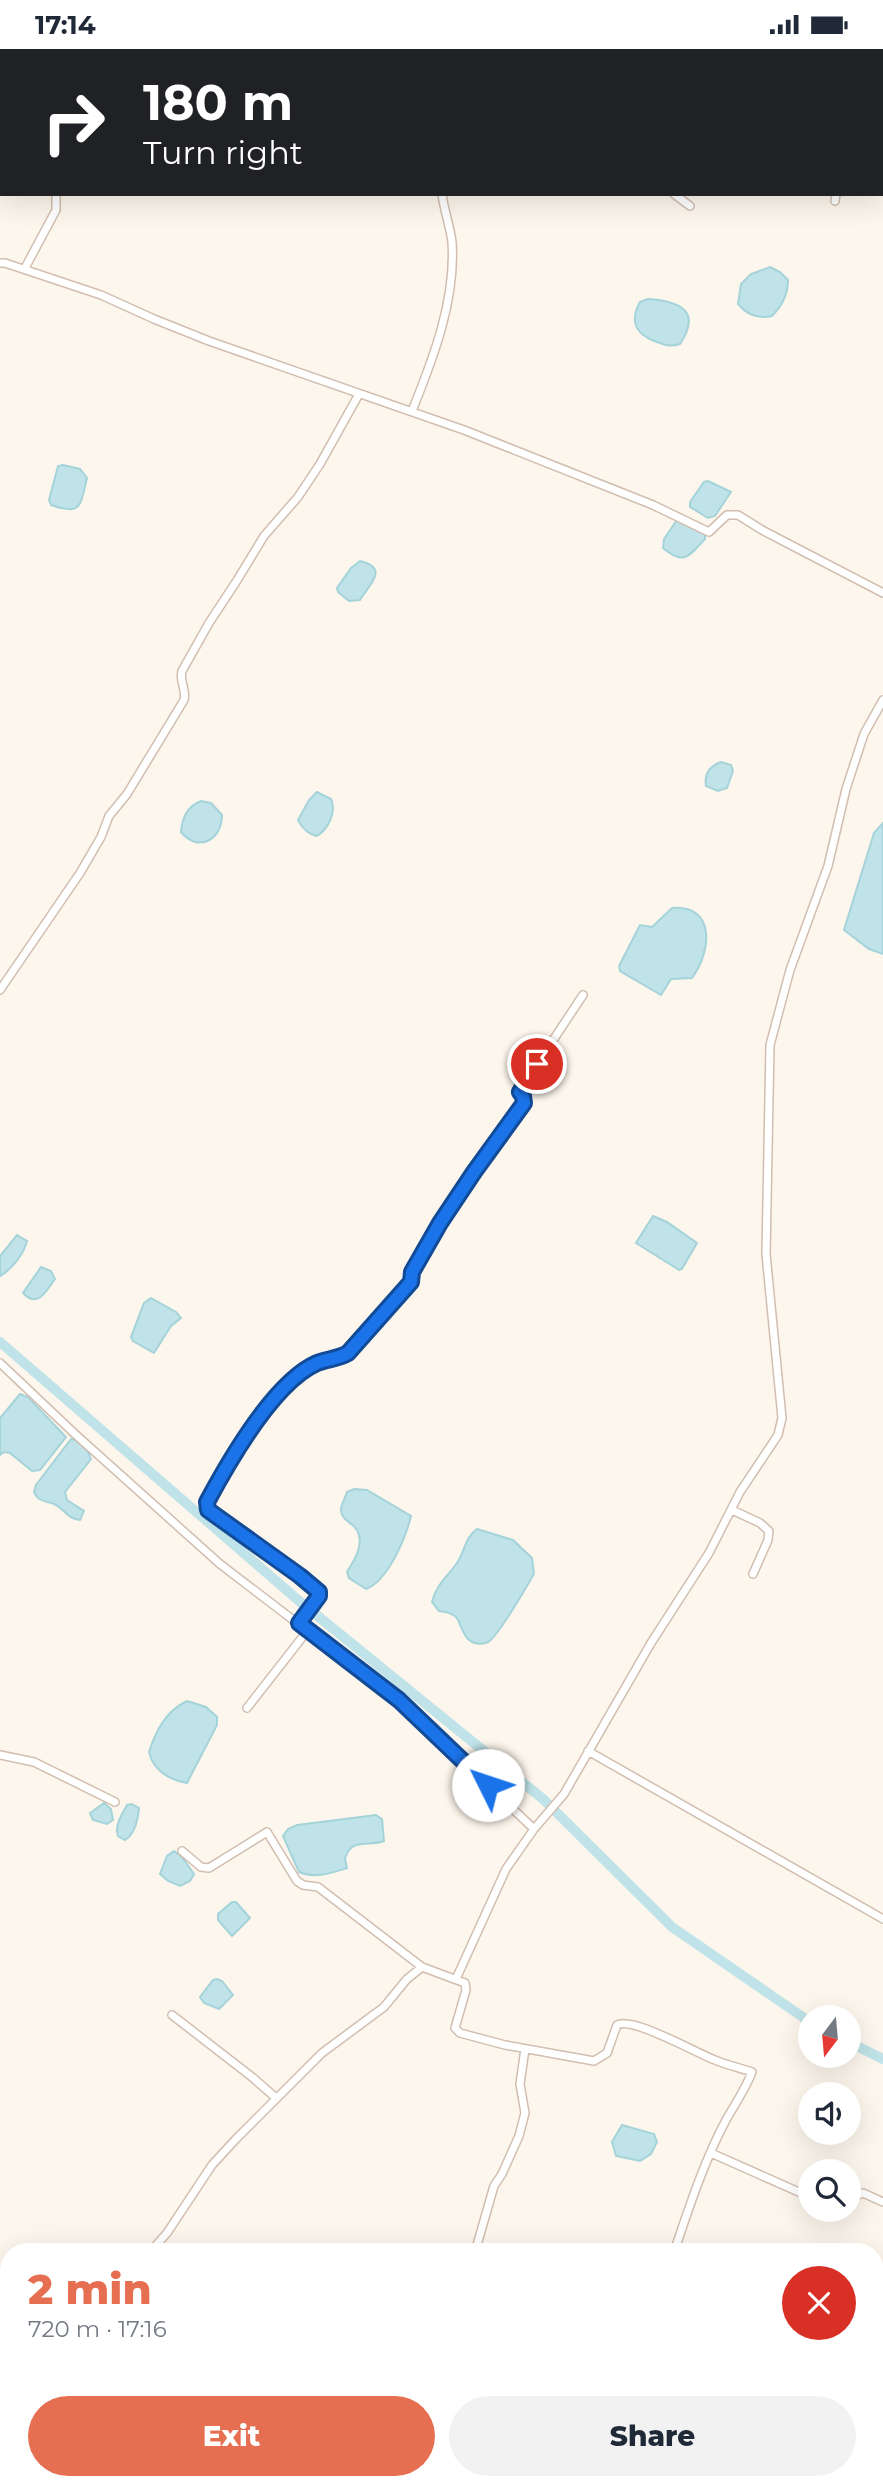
<!DOCTYPE html>
<meta charset="utf-8">
<style>
body{margin:0;font-family:Montserrat,sans-serif;background:#f2f2f3;color:#1f2937;height:100vh;display:flex;flex-direction:column;font-size:26px;white-space:nowrap}
*{box-sizing:border-box;margin:0}
p{font-size:23px;color:#747a83}
.icon{flex:none;width:38px;height:38px;fill:none;stroke:currentColor;stroke-width:2;stroke-linecap:round;stroke-linejoin:round}
.map{position:relative;flex:1;overflow:hidden}
.sheet{position:absolute;left:0px;top:2194px;width:884px;height:247px;display:flex;flex-direction:column;background:#fff;border-radius:28px 28px 0 0;box-shadow:0 7px 28px #0002}
.sheet>*{flex:none}
.banner{position:absolute;left:0px;top:0px;width:884px;height:147px;box-shadow:0 7px 28px #0002;background:#202124;color:#fff;overflow:hidden}
.needle{width:46px;rotate:196deg}
.controls{position:absolute;left:798px;top:1956px;display:grid;gap:14px}
.controls a{display:grid;place-items:center;width:63px;height:63px;border-radius:50%;background:#fff;box-shadow:0 7px 28px #0002;font-size:35px}
.pin{position:absolute;display:grid;place-items:center;width:60px;height:60px;color:#fff;margin:-30px;border:4px solid #fff;border-radius:50%;box-shadow:0 2px 7px #0007}
.me{position:absolute;width:77px;margin:-38px;rotate:311deg;stroke-linejoin:round;filter:drop-shadow(0 0 5px #0008)}
.turn{display:flex;align-items:center;gap:24px;height:147px;padding:0 28px;font-size:32px}
.turn .icon{width:91px;height:91px;stroke-width:2.5}
.turn b{display:block;font-size:49px;line-height:60px}
.round{display:grid;place-items:center;flex:none;width:74px;height:74px;border-radius:37px;background:#f2f2f3}
.headline{display:flex;align-items:center;justify-content:space-between;height:119px;padding:0 28px}
h1{font-size:42px;font-weight:800;line-height:52px;color:#e76f51}
.action{display:flex;gap:14px;margin-top:auto;padding:14px 28px}
.action a{flex:1;height:80px;border-radius:42px;background:#e76f51;color:#fff;font-size:28px;font-weight:800;line-height:80px;text-align:center}
.action a+a{background:#f2f2f3;color:#1f2937}
.status{display:flex;justify-content:space-between;align-items:center;height:49px;padding:0 35px;background:#fff;direction:ltr}
.status svg{height:19px;fill:currentColor}
.map>svg:first-child{display:block}
.water{fill:#bfe3e8;stroke:#a5d3da;stroke-width:2}
.lines{fill:none;stroke-linecap:round;stroke-linejoin:round}
.canal{stroke:#bfe3e8;stroke-width:10}
.minor-casing{stroke:#d1beb0;stroke-width:10}
.minor{stroke:#fff;stroke-width:7}
.route-casing{stroke:#114b97;stroke-width:18}
.route{stroke:#1a73e8;stroke-width:12}
</style>
<div class="status"><b>17:14</b><svg viewBox="0 0 49 12"><path d="M0 12V9h3v3zM5 12V6h3v6zM10 12V3h3v9zM15 12V0h3v12zM26 1h20v11H26zM47 4h2v5h-2z"/></svg></div>
<div class="map">
<svg width="883" height="2441" viewBox="0 0 883 2441">
<rect width="100%" height="100%" fill="#fdf6ec"/>
<!-- water -->
<path class="water" d="M 770,218 L 780,223 L 788,231 C 788,246 782,257 772,267 C 758,270 747,266 738,255 L 741,235 L 751,225 Z
M 648,250 C 680,252 702,262 680,295 C 671,298 665,296 657,293 C 636,286 629,273 640,253 Z
M 63,416 L 80,420 L 87,429 C 80,457 82,467 51,456 L 49,451 L 58,417 Z
M 708,432 L 731,443 L 715,467 L 708,469 L 690,458 L 690,453 L 704,433 Z
M 677,471 L 705,485 L 705,490 C 689,507 684,517 663,499 L 664,490 Z
M 360,512 C 390,519 369,536 360,551 L 349,552 L 338,543 L 337,539 L 351,519 Z
M 721,713 L 731,716 L 733,722 L 727,739 L 718,742 L 706,737 C 704,725 710,717 721,713 Z
M 317,743 L 331,750 C 337,763 328,780 317,787 C 309,786 302,779 298,771 L 309,751 Z
M 201,752 L 211,754 L 222,766 C 222,791 198,804 181,783 C 182,769 188,757 201,752 Z
M 883,774 L 883,905 L 869,900 L 844,881 L 874,784 Z
M 672,859 C 717,856 711,903 692,929 L 671,930 L 661,946 L 620,922 L 619,917 L 640,876 L 652,878 Z
M 653,1167 L 667,1173 L 697,1194 L 682,1220 L 679,1221 L 636,1194 Z
M 17,1186 L 27,1192 C 24,1205 11,1221 0,1227 L 0,1207 Z
M 41,1218 L 51,1222 L 55,1230 C 46,1242 38,1260 23,1244 Z
M 151,1249 L 176,1263 L 181,1269 L 171,1277 L 154,1304 L 133,1292 L 131,1288 L 144,1254 Z
M 20,1345 L 28,1348 L 66,1388 L 40,1421 L 32,1422 L 10,1404 L 4,1403 L 0,1406 L 0,1369 Z
M 71,1390 C 81,1391 88,1401 91,1410 L 65,1443 L 67,1451 L 84,1462 L 80,1471 C 67,1470 65,1460 54,1455 C 45,1451 39,1454 34,1443 L 36,1436 Z
M 354,1440 L 367,1441 L 411,1467 C 406,1488 388,1532 366,1540 L 349,1529 L 347,1523 C 354,1512 365,1495 357,1481 C 352,1473 340,1471 341,1459 C 342,1454 346,1447 347,1443 Z
M 477,1480 L 513,1491 L 532,1509 L 534,1525 C 526,1538 499,1587 488,1593 C 482,1596 473,1595 468,1590 C 455,1575 465,1565 439,1562 L 432,1553 C 436,1536 447,1528 457,1514 C 465,1502 465,1488 477,1480 Z
M 187,1652 L 206,1658 L 217,1668 L 217,1676 L 187,1734 C 169,1731 153,1721 149,1703 C 156,1681 166,1662 187,1652 Z
M 104,1754 L 111,1760 L 113,1771 L 107,1775 L 93,1771 L 90,1764 Z
M 132,1755 L 139,1759 C 138,1770 135,1785 125,1791 L 118,1787 C 114,1777 122,1765 127,1756 Z
M 376,1766 L 382,1770 L 384,1792 C 369,1798 352,1788 345,1809 L 347,1819 C 331,1824 315,1830 299,1823 L 283,1787 L 288,1780 L 297,1776 Z
M 174,1802 L 182,1808 L 194,1825 L 190,1832 L 180,1837 L 168,1832 L 160,1825 L 167,1807 Z
M 232,1853 L 236,1853 L 250,1869 L 232,1887 L 218,1871 L 218,1865 Z
M 217,1930 L 222,1932 L 233,1946 L 219,1960 L 204,1954 L 200,1948 L 213,1931 Z
M 622,2076 L 654,2085 L 657,2093 L 651,2105 L 640,2112 L 616,2107 L 612,2093 Z"/>
<g class="lines">
<!-- canal -->
<path class="canal" d="M 0,1293 L 298,1551 L 543,1750 L 672,1878 L 810,1973
M 849,1993 L 883,2010"/>
<!-- minor casing -->
<g class="minor-casing">
<path id="minor" d="M 101,2 L 102,0
M 499,2 L 499,0
M 882,120 L 883,120
M 674,145 L 690,157
M 835,152 L 836,145
M 0,214 L 5,214 L 101,246 L 154,270 L 209,292 L 464,381 L 653,456 L 709,483 L 727,466 L 738,466 L 762,481 L 883,544
M 25,219 L 56,161 L 56,145
M 412,362 C 433,310 456,251 452,193 C 450,177 444,161 442,145
M 0,941 L 80,824 L 101,788 L 109,767 L 127,745 L 184,651 C 187,641 179,633 182,622 L 209,574 L 236,533 L 264,487 L 298,448 L 320,415 L 359,345
M 0,1314 L 75,1385 L 220,1515 L 399,1652 L 534,1780 L 506,1820 L 456,1930
M 732,1461 L 760,1474 L 769,1482 L 768,1491 L 753,1525
M 299,1574 L 319,1547 L 319,1543 L 300,1527 L 208,1462 L 207,1453 C 229,1412 274,1333 317,1314 C 327,1310 338,1310 348,1304 L 411,1233 L 412,1223 L 441,1174 L 474,1123 L 524,1054 L 520,1043 L 522,1038 L 583,946
M 247,1659 L 308,1581
M 588,1702 L 883,1870
M 0,1706 L 34,1713 L 115,1753
M 534,1780 L 564,1745 L 651,1594 L 709,1504 L 740,1443 L 778,1386 L 782,1369 L 766,1205 L 770,996 L 790,921 L 828,817 L 846,740 L 864,685 L 883,651
M 182,1802 L 201,1818 L 209,1819 L 267,1783 L 297,1832 L 303,1836 L 318,1838 L 422,1918
M 172,1966 L 252,2028 L 276,2049
M 711,2104 L 810,2148
M 849,2150 L 863,2144 L 883,2153
M 150,2203 L 167,2184 L 212,2116 L 235,2091 L 322,2004 L 384,1958 L 407,1930 L 422,1918 L 465,1934 L 466,1941 L 455,1979 L 460,1984 L 505,1996 L 594,2012 L 607,2004 L 617,1976 C 632,1967 696,2004 715,2011 C 727,2016 740,2019 752,2023 C 745,2041 735,2055 726,2071 C 704,2112 689,2159 674,2203
M 475,2203 L 494,2137 L 502,2125 L 519,2087 L 525,2064 L 520,2035 L 525,2000
M 0,2389 L 9,2381
M 591,2441 L 593,2432"/>
</g>
<!-- minor -->
<use href="#minor" class="minor"/>
</g>
<g class="lines">
<!-- route casing -->
<g class="route-casing">
<path id="route" d="M 488,1736 L 399,1651 L 299,1574 L 319,1547 L 319,1543 L 300,1527 L 208,1461 L 207,1453 C 229,1412 274,1333 317,1314 C 327,1310 338,1310 348,1304 L 411,1233 L 412,1223 L 440,1174 L 474,1123 L 524,1054 L 523,1047 L 520,1043 L 537,1015"/>
</g>
<!-- route -->
<use href="#route" class="route"/>
</g>
</svg>
<div class="controls">
<a><svg class="needle" viewBox="-14 -14 28 28"><path d="M0-13l5 13h-10z" fill="#e53935"/><path d="M0 13l5-13h-10z" fill="#747a83"/></svg></a>
<a><svg class="icon" aria-label="sound" viewBox="0 0 24 24"><path d="M4 9h4l5-4v14l-5-4H4zM17 9q2 3 0 6"/></svg></a>
<a><svg class="icon" aria-label="search" viewBox="0 0 24 24"><circle cx="10" cy="10" r="6"/><path d="M15 15l6 6"/></svg></a>
</div>
<div class="pin" style="left:537px;top:1015px;background:#d93025"><svg class="icon" aria-label="arrive" viewBox="0 0 24 24"><path d="M6 21V4h12l-3 4 3 4H6"/></svg></div>
<svg class="me" style="left:488px;top:1736px" viewBox="-20 -20 40 40"><circle r="19" fill="#fff"/><path d="M0-13L10 11 0 6-10 11z" fill="#1a73e8"/></svg>
<div class="banner">
<div class="turn"><svg class="icon" aria-label="right" viewBox="0 0 24 24"><path d="M7 20v-9h11M14 6l5 5-5 5"/></svg><div><b>180 m</b>Turn right</div></div>
</div>
<section class="sheet">
<div class="headline"><div><h1>2 min</h1><p>720 m · 17:16</p></div><a class="round" style="background:#d93025;color:#fff"><svg class="icon" aria-label="close" viewBox="0 0 24 24"><path d="M6 6l12 12M18 6L6 18"/></svg></a></div>
<div class="action"><a>Exit</a><a>Share</a></div>
</section>
</div>
